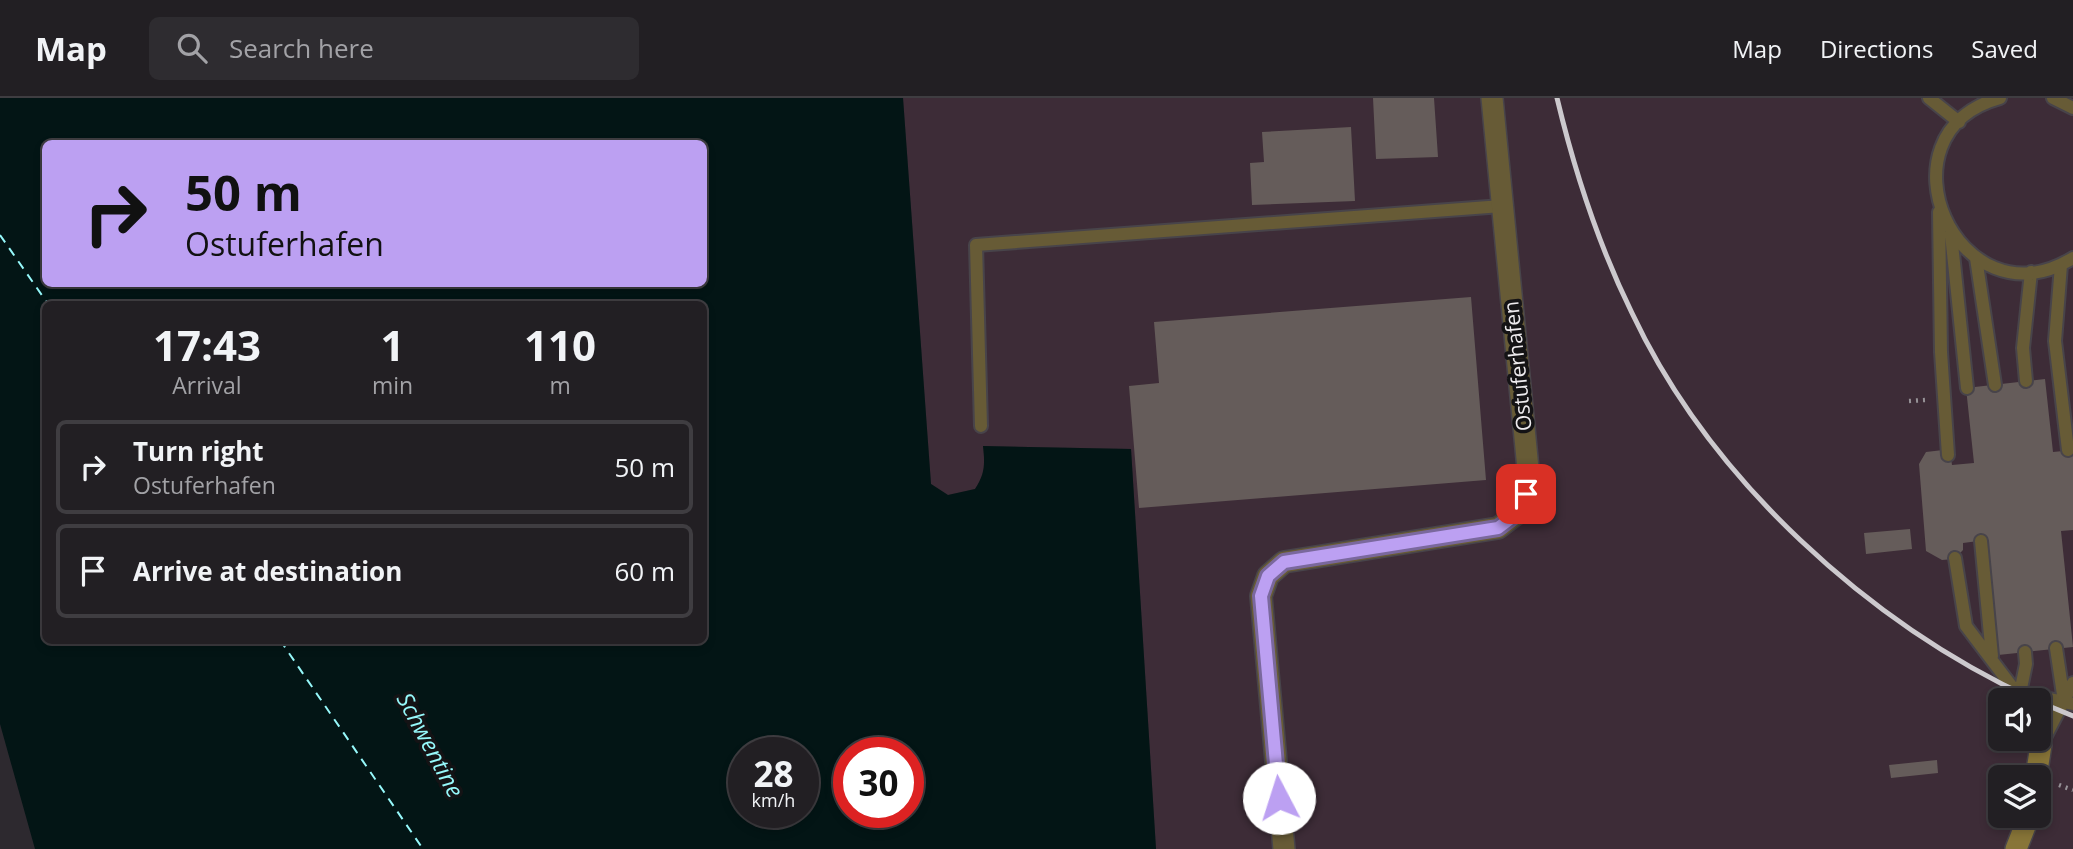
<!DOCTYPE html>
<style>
body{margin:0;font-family:"Open Sans",sans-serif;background:#2e2c30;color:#f1f3f6;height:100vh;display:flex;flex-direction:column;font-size:26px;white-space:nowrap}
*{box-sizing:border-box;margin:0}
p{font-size:23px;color:#a2a2a6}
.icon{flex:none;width:38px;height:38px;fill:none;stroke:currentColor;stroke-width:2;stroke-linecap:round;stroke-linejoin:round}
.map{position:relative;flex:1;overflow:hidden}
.side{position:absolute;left:42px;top:203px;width:665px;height:343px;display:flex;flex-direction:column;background:#221f23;border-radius:10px;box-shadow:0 4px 10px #0003,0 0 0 2px #3f3d41}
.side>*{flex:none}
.guide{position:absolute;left:42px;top:42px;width:665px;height:147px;border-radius:10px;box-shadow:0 4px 10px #0003,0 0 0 2px #3f3d41;background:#bca0f2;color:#111;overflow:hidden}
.controls{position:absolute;left:1988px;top:590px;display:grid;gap:14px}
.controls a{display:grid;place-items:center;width:63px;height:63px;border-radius:10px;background:#221f23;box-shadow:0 4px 10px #0003,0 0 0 2px #3f3d41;font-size:35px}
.speed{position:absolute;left:728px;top:639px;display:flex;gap:14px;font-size:35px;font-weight:700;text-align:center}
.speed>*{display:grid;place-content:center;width:91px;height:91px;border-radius:50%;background:#221f23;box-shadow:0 4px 10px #0003,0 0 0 2px #3f3d41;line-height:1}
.speed small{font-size:18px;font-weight:400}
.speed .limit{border:10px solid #d22;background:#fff;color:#111}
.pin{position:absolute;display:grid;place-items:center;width:60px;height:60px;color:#fff;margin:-30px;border-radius:14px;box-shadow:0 4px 10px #0006}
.me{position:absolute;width:77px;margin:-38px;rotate:355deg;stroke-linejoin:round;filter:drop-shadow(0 0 5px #0008)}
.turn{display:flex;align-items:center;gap:24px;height:147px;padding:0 28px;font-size:32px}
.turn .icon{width:91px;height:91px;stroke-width:2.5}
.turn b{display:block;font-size:49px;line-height:60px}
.eta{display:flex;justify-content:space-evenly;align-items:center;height:119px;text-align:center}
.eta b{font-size:42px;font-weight:700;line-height:49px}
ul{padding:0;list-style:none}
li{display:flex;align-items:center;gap:21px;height:94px;margin:0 14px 10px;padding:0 14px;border:4px solid #3f3d41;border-radius:10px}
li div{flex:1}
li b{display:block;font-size:26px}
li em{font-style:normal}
header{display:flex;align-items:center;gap:42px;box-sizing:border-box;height:98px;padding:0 35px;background:#221f23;border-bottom:2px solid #3f3d41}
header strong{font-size:33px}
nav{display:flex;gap:38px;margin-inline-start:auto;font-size:24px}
.search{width:490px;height:63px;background:#2e2c30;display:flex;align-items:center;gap:18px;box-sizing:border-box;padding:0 24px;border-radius:10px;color:#a2a2a6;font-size:26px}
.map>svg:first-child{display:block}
.industrial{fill:#3d2c37;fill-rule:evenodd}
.water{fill:#031515;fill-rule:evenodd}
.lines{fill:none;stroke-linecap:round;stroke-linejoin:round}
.ferry{stroke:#96f8fa;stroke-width:2;stroke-dasharray:9 7;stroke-linecap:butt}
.building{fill:#655c5a}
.lane-casing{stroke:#48444a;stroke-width:16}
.street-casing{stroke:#48444a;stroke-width:24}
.secondary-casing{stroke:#48444a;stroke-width:24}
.path{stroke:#969297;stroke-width:4.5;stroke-dasharray:2 5;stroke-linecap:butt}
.lane{stroke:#675b36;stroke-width:12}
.street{stroke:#675b36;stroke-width:21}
.secondary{stroke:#887538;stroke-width:21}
.rail{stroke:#ccc9cd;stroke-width:5}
.route-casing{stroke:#7a689d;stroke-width:18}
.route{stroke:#bca0f2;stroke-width:12}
.labels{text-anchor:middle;stroke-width:7;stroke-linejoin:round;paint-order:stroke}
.street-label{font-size:21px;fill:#eeebee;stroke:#141315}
.water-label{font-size:23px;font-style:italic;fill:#96f8fa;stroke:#141315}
</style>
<header>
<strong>Map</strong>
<div class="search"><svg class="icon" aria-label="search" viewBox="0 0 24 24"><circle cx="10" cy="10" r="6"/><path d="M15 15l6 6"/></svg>Search here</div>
<nav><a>Map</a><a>Directions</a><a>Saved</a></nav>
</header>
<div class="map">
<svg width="2073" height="751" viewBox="0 0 2073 751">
<rect width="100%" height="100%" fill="#2d292f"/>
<!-- industrial -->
<path class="industrial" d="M 903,0 L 2073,0 L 2073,751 L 1156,751 L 1131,351 L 983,348 L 985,368 L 983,379 L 975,391 L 948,397 L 931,386 ZM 2000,602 L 2039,602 L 2039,640 L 2000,640 ZM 2000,679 L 2039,679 L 2039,718 L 2000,718 Z"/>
<!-- water -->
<path class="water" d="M 0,0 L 903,0 L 931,386 L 948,397 L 975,391 C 985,376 985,366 983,348 L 1131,351 L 1156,751 L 35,751 L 0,626 ZM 46,46 L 704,46 L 704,186 L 46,186 ZM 46,206 L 704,206 L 704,542 L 46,542 ZM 744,654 L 803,654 L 803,714 L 744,714 ZM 849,654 L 908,654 L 908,714 L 849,714 Z"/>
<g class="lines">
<!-- ferry -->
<path class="ferry" d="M 0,137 L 48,206
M 280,542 L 423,751"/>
</g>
<!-- building -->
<path class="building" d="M 1373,0 L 1434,0 L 1438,59 L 1376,61 Z
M 1351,29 L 1355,103 L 1252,107 L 1250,65 L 1264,64 L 1262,34 Z
M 1471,199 L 1486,382 L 1139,410 L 1129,288 L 1159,285 L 1154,224 Z
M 2045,281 L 2053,354 L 2073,352 L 2073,432 L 2061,433 L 2073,549 L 1998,557 L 1986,442 L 1963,445 L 1963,452 L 1954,461 L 1942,462 L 1926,453 L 1919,366 L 1926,354 L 1943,352 L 1951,360 L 1952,367 L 1974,365 L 1966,290 Z
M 1910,431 L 1912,451 L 1866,456 L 1864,435 Z
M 1937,662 L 1938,675 L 1891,680 L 1889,667 Z"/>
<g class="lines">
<!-- lane casing -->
<g class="lane-casing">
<path id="lane" d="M 1929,0 L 1959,24
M 2000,0 C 1872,35 1957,231 2073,160
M 2053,0 L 2073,10
M 1939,114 L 1941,254 L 1948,357
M 1951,136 L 1967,290
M 1976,160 L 1995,287
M 2061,167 L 2055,243 L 2068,352
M 2026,283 L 2023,250 L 2031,174
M 981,328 L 976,147 L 1502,108
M 1981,443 L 1992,558
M 1955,460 L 1966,528 L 2022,602
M 2056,550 L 2064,603
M 2020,595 L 2073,606
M 2020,595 L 2026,566 L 2025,554
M 2041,647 L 2073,585"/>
</g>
<!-- street casing -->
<g class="street-casing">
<path id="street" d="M 1284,751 L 1261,498 L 1268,478 L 1284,464 L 1498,430 L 1523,411 L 1529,381 L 1492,0"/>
</g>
<!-- secondary casing -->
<g class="secondary-casing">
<path id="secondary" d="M 2036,679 L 2041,647
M 2016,751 L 2029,718"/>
</g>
<!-- path -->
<path class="path" d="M 1909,303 L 1925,302
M 2004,679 L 2005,668 L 2014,671
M 2059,687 L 2073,692
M 1998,723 L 2000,706"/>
<!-- lane -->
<use href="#lane" class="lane"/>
<!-- street -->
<use href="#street" class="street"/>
<!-- secondary -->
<use href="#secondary" class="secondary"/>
<!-- rail -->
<path class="rail" d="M 1557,0 C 1575,75 1598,146 1632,215 C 1710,381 1869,526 2035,602
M 2039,604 L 2073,618"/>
</g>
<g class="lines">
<!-- route casing -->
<g class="route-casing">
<path id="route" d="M 1279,700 L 1261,498 L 1268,478 L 1284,464 L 1498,430 L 1523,411 L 1526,396"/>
</g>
<!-- route -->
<use href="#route" class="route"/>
</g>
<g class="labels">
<!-- street labels -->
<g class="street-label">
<text transform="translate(1518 268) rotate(-96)" y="7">Ostuferhafen</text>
</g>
<!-- water labels -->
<g class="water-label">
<text transform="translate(430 647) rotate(62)" y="8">Schwentine</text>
</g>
</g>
</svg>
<div class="controls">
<a><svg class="icon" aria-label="sound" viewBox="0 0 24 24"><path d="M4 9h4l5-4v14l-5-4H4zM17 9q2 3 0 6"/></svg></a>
<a><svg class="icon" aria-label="layers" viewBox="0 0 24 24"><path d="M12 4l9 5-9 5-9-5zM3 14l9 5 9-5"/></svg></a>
</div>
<div class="speed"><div>28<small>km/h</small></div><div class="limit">30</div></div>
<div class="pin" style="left:1526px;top:396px;background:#d93025"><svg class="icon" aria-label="arrive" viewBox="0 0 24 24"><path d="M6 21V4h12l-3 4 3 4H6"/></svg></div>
<svg class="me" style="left:1279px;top:700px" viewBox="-20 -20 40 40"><circle r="19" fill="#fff"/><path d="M0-13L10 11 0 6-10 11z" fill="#bca0f2"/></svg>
<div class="guide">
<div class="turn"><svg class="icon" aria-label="right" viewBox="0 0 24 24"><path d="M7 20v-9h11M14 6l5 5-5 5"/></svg><div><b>50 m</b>Ostuferhafen</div></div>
</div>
<section class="side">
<div class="eta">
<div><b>17:43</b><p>Arrival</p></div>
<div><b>1</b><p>min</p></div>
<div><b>110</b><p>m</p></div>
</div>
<ul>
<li><svg class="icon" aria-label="right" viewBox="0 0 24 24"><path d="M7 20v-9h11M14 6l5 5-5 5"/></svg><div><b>Turn right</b><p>Ostuferhafen</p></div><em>50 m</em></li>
<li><svg class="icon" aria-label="arrive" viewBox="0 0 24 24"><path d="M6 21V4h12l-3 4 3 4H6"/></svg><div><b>Arrive at destination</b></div><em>60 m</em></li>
</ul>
</section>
</div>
